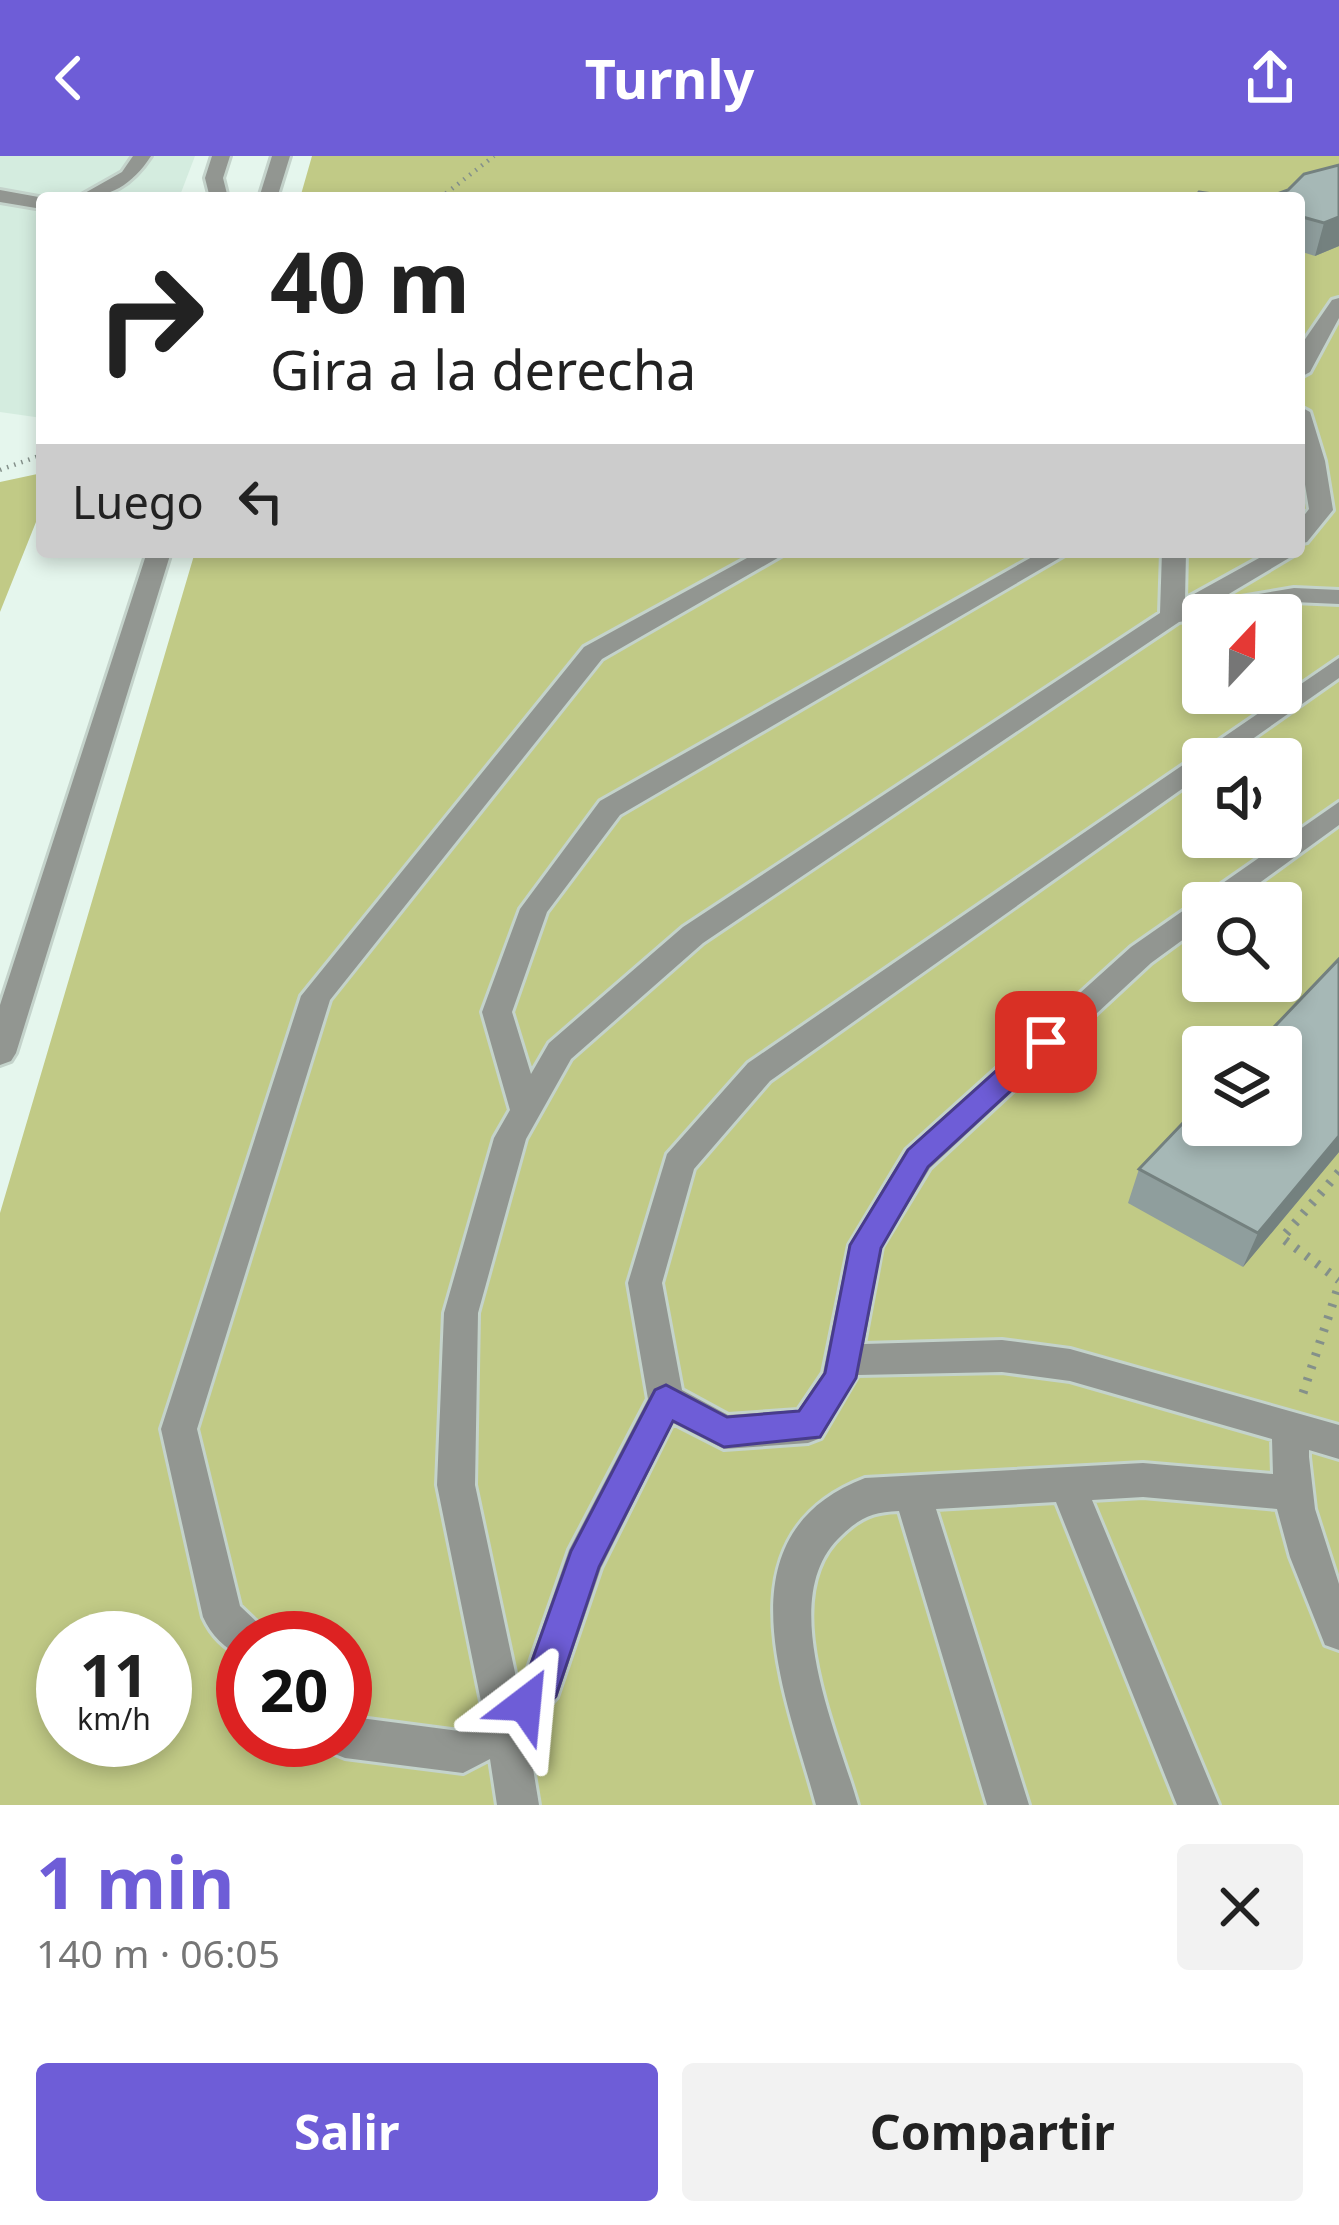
<!DOCTYPE html>
<html lang="es">
<meta charset="utf-8">
<style>
body{margin:0;font-family:"Noto Sans",sans-serif;background:#f2f2f2;color:#222;height:100vh;display:flex;flex-direction:column;font-size:45px;white-space:nowrap}
*{box-sizing:border-box;margin:0}
p{font-size:39px;color:#767676}
.icon{flex:none;width:66px;height:66px;fill:none;stroke:currentColor;stroke-width:2;stroke-linecap:round;stroke-linejoin:round}
.map{position:relative;height:1649px;overflow:hidden}
.sheet{display:flex;flex-direction:column;background:#fff;flex:1}
.sheet>*{flex:none}
.banner{position:absolute;left:36px;top:36px;width:1269px;height:366px;border-radius:12px;box-shadow:0 6px 18px #0003;background:#fff;color:#222;overflow:hidden}
.needle{width:78px;rotate:22deg}
.tools{position:absolute;left:1182px;top:438px;display:grid;gap:24px}
.tools a{display:grid;place-items:center;width:120px;height:120px;border-radius:12px;background:#fff;box-shadow:0 6px 18px #0003;font-size:60px}
.speed{position:absolute;left:36px;top:1455px;display:flex;gap:24px;font-size:60px;font-weight:700;text-align:center}
.speed>*{display:grid;place-content:center;width:156px;height:156px;border-radius:50%;background:#fff;box-shadow:0 6px 18px #0003;line-height:1}
.speed small{font-size:30px;font-weight:400}
.speed .limit{border:18px solid #d22;background:#fff;color:#111}
.pin{position:absolute;display:grid;place-items:center;width:102px;height:102px;color:#fff;margin:-51px;border-radius:24px;box-shadow:0 6px 18px #0006}
.me{position:absolute;width:132px;margin:-66px;rotate:29deg;stroke-linejoin:round;filter:drop-shadow(0 0 9px #0008)}
.turn{display:flex;align-items:center;gap:42px;height:252px;padding:0 36px;font-size:54px}
.turn .icon{width:156px;height:156px;stroke-width:2.5}
.turn b{display:block;font-size:84px;line-height:102px}
.then{display:flex;align-items:center;height:114px;padding:0 36px;background:#0003;gap:24px;font-size:45px}
.round{display:grid;place-items:center;flex:none;width:126px;height:126px;border-radius:12px;background:#f2f2f2}
.headline{display:flex;align-items:center;justify-content:space-between;height:204px;padding:0 36px}
h1{font-size:72px;font-weight:700;line-height:90px;color:#6e5dd7}
.primary-button{display:flex;gap:24px;margin-top:auto;padding:24px 36px}
.primary-button a{flex:1;height:138px;border-radius:12px;background:#6e5dd7;color:#fff;font-size:48px;font-weight:700;line-height:138px;text-align:center}
.primary-button a+a{background:#f2f2f2;color:#222}
header{display:flex;justify-content:space-between;align-items:center;height:156px;padding:0 36px;background:#6e5dd7;color:#fff;font-size:54px;font-weight:700}
.map>svg:first-child{display:block}
.built{fill:#d4ecdf}
.green{fill:#c1ca86;fill-rule:evenodd}
.lines{fill:none;stroke-linecap:round;stroke-linejoin:round}
.minor-casing{stroke:#c4d3cb;stroke-width:6}
.path-far1{stroke:#84908a;stroke-width:4.5;stroke-dasharray:1.5 6;stroke-linecap:butt}
.path{stroke:#84908a;stroke-width:9;stroke-dasharray:3 10;stroke-linecap:butt}
.minor{fill:#929691;fill-rule:evenodd}
.wall{fill:#8f9e9d}
.shaded-wall{fill:#74817f}
.building{fill:#a6b8b6;stroke:#74817f;stroke-width:3}
.route{fill:#6e5dd7;stroke:#483c8c;stroke-width:3}
</style>
<header><svg class="icon" aria-label="back" viewBox="0 0 24 24"><path d="M15 5l-7 7 7 7"/></svg>Turnly<svg class="icon" aria-label="share" viewBox="0 0 24 24"><path d="M12 15V3M7 8l5-5 5 5M5 13v7h14v-7"/></svg></header>
<div class="map">
<svg width="1339" height="1649" viewBox="0 0 1339 1649">
<rect width="100%" height="100%" fill="#e5f6ed"/>
<!-- built -->
<path class="built" d="M 0,0 L 195,0 L 179,42 L 42,42 L 42,262 L 0,256 Z"/>
<!-- green -->
<path class="green" d="M 312,0 L 1339,0 L 1339,1649 L 0,1649 L 0,1057 L 195,396 L 1299,396 L 1299,42 L 300,42 ZM 1203,459 L 1281,459 L 1281,537 L 1203,537 ZM 1203,603 L 1281,603 L 1281,681 L 1203,681 ZM 1203,747 L 1281,747 L 1281,825 L 1203,825 ZM 1203,891 L 1281,891 L 1281,969 L 1203,969 ZM 63,1482 L 165,1482 L 165,1584 L 63,1584 ZM 243,1482 L 345,1482 L 345,1584 L 243,1584 Z
M 42,317 L 42,351 L 0,456 L 0,326 Z"/>
<g class="lines">
<!-- minor casing -->
<g class="minor-casing">
<path id="minor" d="M 133,0 L 151,0 C 132,29 110,42 76,42 L 122,16 Z
M 212,0 L 230,0 L 223,22 L 228,42 L 210,42 L 205,22 Z
M 272,0 L 290,0 L 277,42 L 259,42 Z
M 0,34 L 44,42 L 42,53 L 0,46 Z
M 1339,142 L 1339,162 L 1310,216 L 1299,222 L 1299,192 L 1332,144 Z
M 1299,250 L 1310,256 L 1325,305 L 1333,354 L 1307,386 L 1299,388 L 1299,366 L 1309,353 L 1299,292 Z
M 147,396 L 171,396 L 16,897 L 11,905 L 0,909 L 0,849 Z
M 758,396 L 788,396 L 602,503 L 330,844 L 197,1273 L 240,1450 L 259,1468 L 265,1482 L 243,1482 L 243,1501 C 225,1493 211,1479 203,1461 L 161,1273 L 301,840 L 584,491 Z
M 1041,396 L 1070,396 L 620,659 L 547,756 L 512,856 L 531,918 L 549,887 L 683,771 L 1160,457 L 1162,396 L 1186,396 L 1185,443 L 1270,396 L 1299,396 L 1217,445 L 1294,432 L 1339,434 L 1339,448 L 1294,446 L 1179,466 L 703,787 L 571,903 L 526,983 L 478,1157 L 475,1329 L 517,1526 L 527,1515 L 569,1394 L 648,1243 L 628,1127 L 667,998 L 748,907 L 1339,502 L 1339,522 L 1224,603 L 1203,603 L 1203,618 L 770,925 L 694,1013 L 662,1127 L 682,1234 L 728,1259 L 798,1254 L 823,1217 L 849,1089 L 906,994 L 1131,791 L 1339,646 L 1339,669 L 1232,747 L 1203,747 L 1203,769 L 1151,807 L 930,1012 L 882,1091 L 864,1188 L 1002,1184 L 1070,1193 L 1339,1269 L 1339,1303 L 1309,1294 L 1309,1301 L 1315,1353 L 1339,1428 L 1339,1494 L 1325,1489 L 1290,1401 L 1277,1353 L 1143,1341 L 1092,1344 L 1219,1649 L 1177,1649 L 1056,1346 L 936,1353 L 1029,1649 L 987,1649 L 899,1355 C 873,1356 861,1361 842,1379 C 774,1440 837,1575 858,1649 L 816,1649 C 786,1538 716,1379 865,1322 L 1143,1307 L 1273,1318 L 1272,1283 L 1070,1225 L 1002,1216 L 858,1219 L 821,1282 L 808,1287 L 724,1293 L 673,1267 L 601,1412 L 557,1541 L 527,1576 L 539,1649 L 497,1649 L 490,1603 L 463,1617 L 345,1602 L 330,1596 L 326,1584 L 345,1584 L 345,1560 L 459,1575 L 484,1560 L 437,1329 L 444,1157 L 494,982 L 510,954 L 482,856 L 520,753 L 600,645 Z"/>
</g>
<!-- path-far1 -->
<path class="path-far1" d="M 440,42 L 494,0
M 0,314 L 42,299"/>
<!-- path -->
<path class="path" d="M 1339,1016 L 1282,1082 L 1339,1124
M 1303,1237 L 1339,1129"/>
<!-- minor -->
<use href="#minor" class="minor"/>
</g>
<!-- wall -->
<path class="wall" d="M 1339,9 L 1339,90 L 1315,100 L 1299,95 L 1299,42 L 1288,34 Z
M 1339,996 L 1243,1111 L 1128,1047 L 1139,1013 Z"/>
<!-- shaded-wall -->
<path class="shaded-wall" d="M 1339,61 L 1339,90 L 1315,100 L 1324,67 Z
M 1339,980 L 1339,996 L 1243,1111 L 1258,1077 Z"/>
<!-- building -->
<path class="building" d="M 1339,9 L 1339,61 L 1324,67 L 1299,60 L 1299,42 L 1266,42 L 1288,34 L 1304,18 Z
M 1199,36 L 1240,42 L 1194,42 Z
M 1339,803 L 1339,980 L 1258,1077 L 1139,1013 L 1203,946 L 1203,969 L 1281,969 L 1281,891 L 1255,891 Z"/>
<!-- route -->
<path class="route" d="M 1046,875 L 1060,886 L 1055,894 L 928,1011 L 881,1092 L 856,1222 L 820,1281 L 724,1291 L 673,1265 L 599,1411 L 556,1540 L 538,1561 L 525,1567 L 512,1561 L 506,1548 L 528,1516 L 571,1395 L 655,1234 L 666,1229 L 727,1261 L 799,1255 L 825,1217 L 850,1089 L 908,994 L 1036,879 Z"/>
</svg>
<div class="tools">
<a><svg class="needle" viewBox="-14 -14 28 28"><path d="M0-13l5 13h-10z" fill="#e53935"/><path d="M0 13l5-13h-10z" fill="#767676"/></svg></a>
<a><svg class="icon" aria-label="sound" viewBox="0 0 24 24"><path d="M4 9h4l5-4v14l-5-4H4zM17 9q2 3 0 6"/></svg></a>
<a><svg class="icon" aria-label="search" viewBox="0 0 24 24"><circle cx="10" cy="10" r="6"/><path d="M15 15l6 6"/></svg></a>
<a><svg class="icon" aria-label="layers" viewBox="0 0 24 24"><path d="M12 4l9 5-9 5-9-5zM3 14l9 5 9-5"/></svg></a>
</div>
<div class="speed"><div>11<small>km/h</small></div><div class="limit">20</div></div>
<div class="pin" style="left:1046px;top:886px;background:#d93025"><svg class="icon" aria-label="arrive" viewBox="0 0 24 24"><path d="M6 21V4h12l-3 4 3 4H6"/></svg></div>
<svg class="me" style="left:525px;top:1548px" viewBox="-20 -20 40 40"><path d="M0-17L14 15 0 8-14 15z" fill="#6e5dd7" stroke="#fff" stroke-width="4"/></svg>
<div class="banner">
<div class="turn"><svg class="icon" aria-label="right" viewBox="0 0 24 24"><path d="M7 20v-9h11M14 6l5 5-5 5"/></svg><div><b>40 m</b>Gira a la derecha</div></div>
<div class="then">Luego<svg class="icon" aria-label="left" viewBox="0 0 24 24"><path d="M17 20v-9H6M10 6l-5 5 5 5"/></svg></div>
</div>
</div>
<section class="sheet">
<div class="headline"><div><h1>1 min</h1><p>140 m · 06:05</p></div><a class="round"><svg class="icon" aria-label="close" viewBox="0 0 24 24"><path d="M6 6l12 12M18 6L6 18"/></svg></a></div>
<div class="primary-button"><a>Salir</a><a>Compartir</a></div>
</section>
